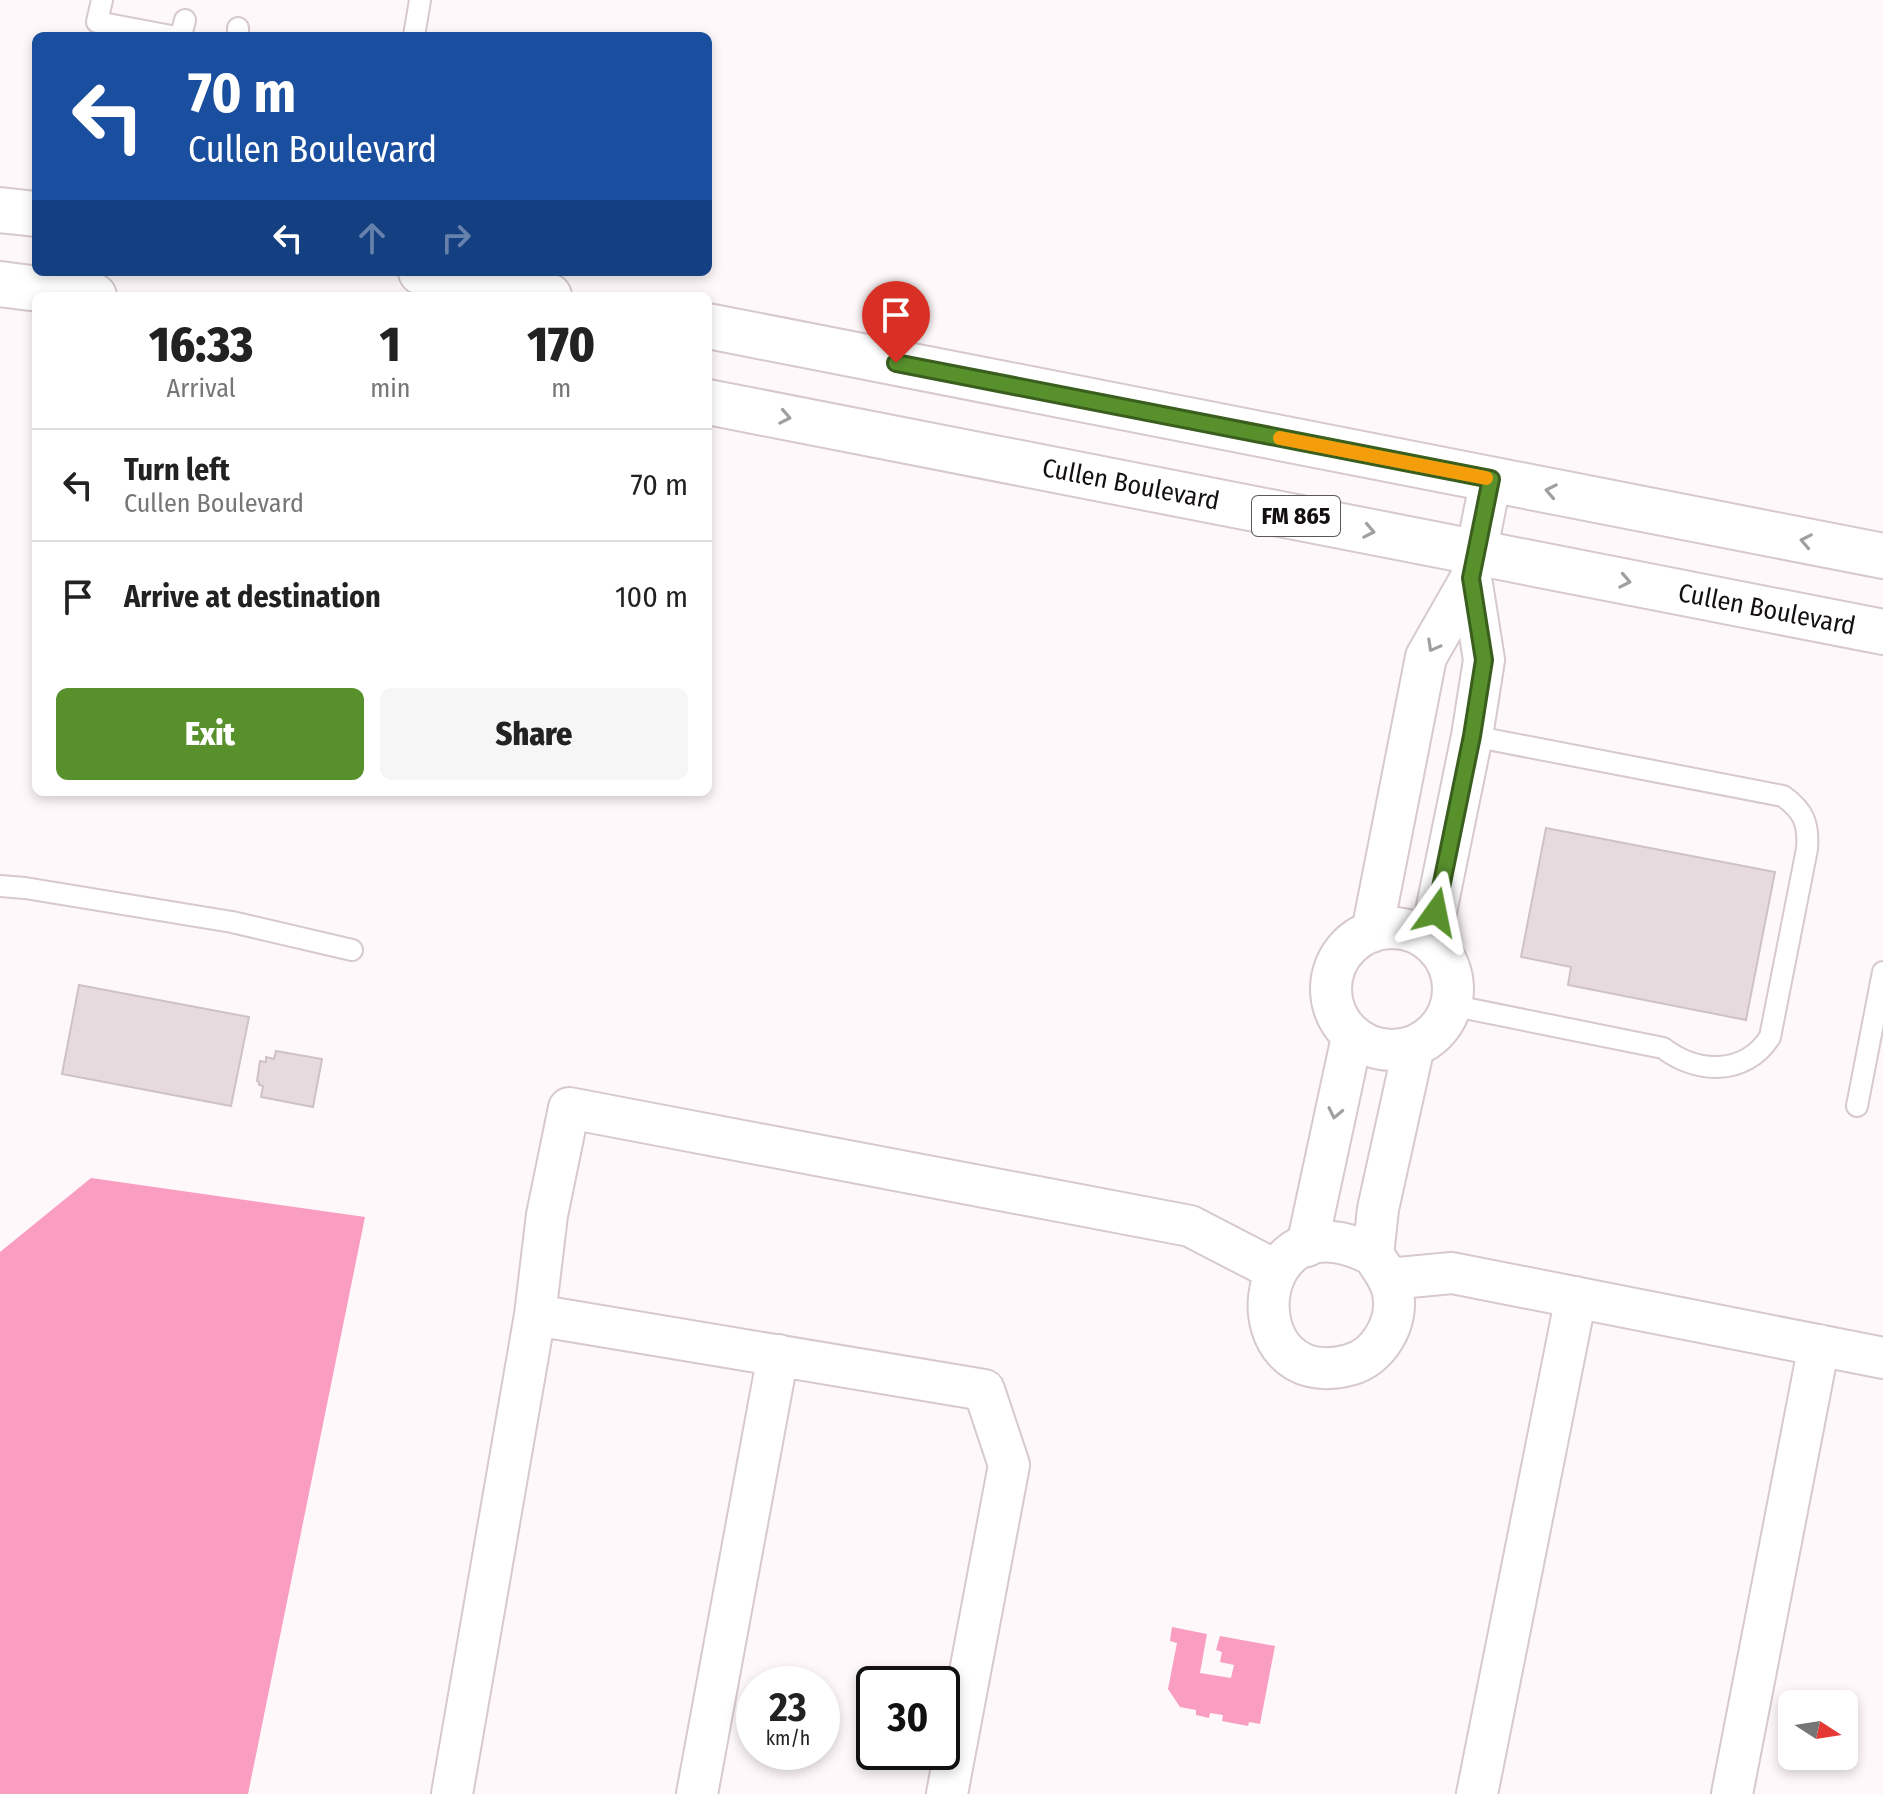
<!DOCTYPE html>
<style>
body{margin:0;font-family:"Fira Sans Condensed",sans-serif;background:#f6f6f6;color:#222;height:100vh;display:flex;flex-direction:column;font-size:30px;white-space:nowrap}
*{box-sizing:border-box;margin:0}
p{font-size:26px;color:#767676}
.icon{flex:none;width:44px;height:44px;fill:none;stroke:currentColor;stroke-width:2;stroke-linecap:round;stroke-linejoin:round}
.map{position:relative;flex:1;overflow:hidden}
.sheet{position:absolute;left:32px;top:292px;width:680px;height:504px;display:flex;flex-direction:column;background:#fff;border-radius:12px;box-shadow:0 4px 12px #0003}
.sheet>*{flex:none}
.guide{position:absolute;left:32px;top:32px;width:680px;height:244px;border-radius:12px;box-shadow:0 4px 12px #0003;background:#1a4fa0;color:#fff;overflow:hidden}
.needle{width:52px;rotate:102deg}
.controls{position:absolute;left:1778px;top:1690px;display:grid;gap:16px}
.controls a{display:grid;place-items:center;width:80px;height:80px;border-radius:12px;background:#fff;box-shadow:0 4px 12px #0003;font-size:40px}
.speed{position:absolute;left:736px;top:1666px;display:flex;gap:16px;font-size:40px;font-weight:700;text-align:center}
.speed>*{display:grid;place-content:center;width:104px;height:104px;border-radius:50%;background:#fff;box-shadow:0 4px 12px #0003;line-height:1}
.speed small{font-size:20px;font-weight:400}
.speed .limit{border:4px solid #111;border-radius:12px;background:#fff;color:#111}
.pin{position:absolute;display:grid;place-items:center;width:68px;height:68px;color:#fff;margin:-82px -34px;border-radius:50% 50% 50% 0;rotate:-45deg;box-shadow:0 0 8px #0007}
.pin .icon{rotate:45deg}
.me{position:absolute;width:88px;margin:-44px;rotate:12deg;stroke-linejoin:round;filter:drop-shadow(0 0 6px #0008)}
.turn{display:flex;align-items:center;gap:28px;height:168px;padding:0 24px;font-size:36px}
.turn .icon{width:104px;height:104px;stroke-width:2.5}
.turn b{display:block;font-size:56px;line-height:68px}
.lanes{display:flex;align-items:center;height:76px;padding:0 24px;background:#0003;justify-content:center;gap:40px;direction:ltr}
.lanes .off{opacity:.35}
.eta{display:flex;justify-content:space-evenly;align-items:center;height:136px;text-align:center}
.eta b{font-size:48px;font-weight:800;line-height:56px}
.button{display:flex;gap:16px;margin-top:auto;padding:16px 24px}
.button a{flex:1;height:92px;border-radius:12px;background:#58902c;color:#fff;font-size:32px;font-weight:800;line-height:92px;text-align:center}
.button a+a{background:#f6f6f6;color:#222}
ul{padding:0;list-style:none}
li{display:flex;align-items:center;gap:24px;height:112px;padding:0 24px;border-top:2px solid #e0e0e0}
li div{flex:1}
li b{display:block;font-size:30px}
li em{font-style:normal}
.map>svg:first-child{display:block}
.water{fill:#f99ec0}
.building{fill:#e7dade;stroke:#cfc2c6;stroke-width:2}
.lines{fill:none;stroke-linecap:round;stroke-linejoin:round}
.lane-casing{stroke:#d7c9ce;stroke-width:24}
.street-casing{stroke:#d7c9ce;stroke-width:44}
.primary-casing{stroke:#d7c9ce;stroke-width:48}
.lane{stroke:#fff;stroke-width:20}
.street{stroke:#fff;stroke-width:40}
.primary{stroke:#fff;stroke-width:44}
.oneway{stroke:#a19fa0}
.route-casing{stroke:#395e1d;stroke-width:20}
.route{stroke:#58902c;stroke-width:14}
.slow{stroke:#f59e0b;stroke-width:14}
.labels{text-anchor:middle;stroke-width:6;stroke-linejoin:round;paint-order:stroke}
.shield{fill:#fff;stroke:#5a5858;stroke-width:2}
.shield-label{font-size:24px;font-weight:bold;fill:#141011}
.street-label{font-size:26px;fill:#141011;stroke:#fff}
</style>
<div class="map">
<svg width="1883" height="1794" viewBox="0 0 1883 1794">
<rect width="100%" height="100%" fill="#fef8fa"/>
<!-- water -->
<path class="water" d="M 91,1178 L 365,1217 L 248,1794 L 0,1794 L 0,1252 Z
M 1172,1627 L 1207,1634 L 1200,1673 L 1231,1678 L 1234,1665 L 1220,1662 L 1222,1652 L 1216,1650 L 1220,1636 L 1275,1646 L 1260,1724 L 1249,1722 L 1248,1726 L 1222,1721 L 1223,1715 L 1210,1713 L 1209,1718 L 1196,1715 L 1196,1710 L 1180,1707 L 1168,1689 L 1177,1643 L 1170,1641 Z"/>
<!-- building -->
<path class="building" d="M 1546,828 L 1775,872 L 1746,1020 L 1568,985 L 1571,967 L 1521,957 Z
M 79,985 L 249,1017 L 231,1106 L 62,1074 Z
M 276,1051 L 322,1059 L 313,1107 L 261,1097 L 263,1086 L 259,1085 L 259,1082 L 257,1081 L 260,1061 L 266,1062 L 266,1057 L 274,1059 Z"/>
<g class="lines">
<!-- lane casing -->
<g class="lane-casing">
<path id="lane" d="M 102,0 L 97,22 L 171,36
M 181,36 L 185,20
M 238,36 L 238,28
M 414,36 L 420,0
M 0,886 L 25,888 L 232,922 L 352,950
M 1450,1005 L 1663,1048 C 1697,1074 1745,1076 1770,1037 L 1807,849 C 1809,824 1804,811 1783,796 L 1472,736
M 1857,1106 L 1883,972"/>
</g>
<!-- street casing -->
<g class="street-casing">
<path id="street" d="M1331 989a61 61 0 1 1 122 0a61 61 0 1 1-122 0Z
M 1372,932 L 1426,657 L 1471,578 L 1491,479
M 1430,941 L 1472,736 L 1484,660 L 1471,578
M 1307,1246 L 1352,1037
M 1373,1255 C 1245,1188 1232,1396 1349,1365 C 1378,1358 1399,1323 1393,1293 C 1391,1279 1381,1267 1373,1255 L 1378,1209 L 1414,1046
M 1388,1279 L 1452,1273 L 1883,1358
M 535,1315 L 984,1390 L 1009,1465 L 947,1794
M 452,1794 L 535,1315 L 547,1215 L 569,1108 L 1190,1226 L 1277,1271
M 697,1794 L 778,1355
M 1477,1794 L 1576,1297
M 1732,1794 L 1819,1345"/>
</g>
<!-- primary casing -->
<g class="primary-casing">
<path id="primary" d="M 0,210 L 36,214
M 421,272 L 549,296
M 0,284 L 94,296
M 708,326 L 1883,556
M 708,402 L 1883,632"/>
</g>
<!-- lane -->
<use href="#lane" class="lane"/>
<!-- street -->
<use href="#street" class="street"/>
<!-- primary -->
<use href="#primary" class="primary"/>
</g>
<!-- one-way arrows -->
<defs><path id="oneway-chevron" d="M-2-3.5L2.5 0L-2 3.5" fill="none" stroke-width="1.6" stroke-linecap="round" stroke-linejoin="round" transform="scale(2)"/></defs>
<g class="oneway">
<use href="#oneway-chevron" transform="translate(785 417) rotate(11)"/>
<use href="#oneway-chevron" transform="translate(1551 491) rotate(-169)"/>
<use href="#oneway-chevron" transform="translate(1369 531) rotate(11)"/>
<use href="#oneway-chevron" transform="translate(1806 541) rotate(-169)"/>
<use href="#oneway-chevron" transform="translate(1625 581) rotate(11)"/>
<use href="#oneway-chevron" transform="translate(1433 646) rotate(119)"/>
<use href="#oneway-chevron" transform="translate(1335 1113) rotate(102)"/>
</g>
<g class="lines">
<!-- route casing -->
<g class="route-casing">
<path id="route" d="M 896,363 L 1491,479 L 1471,578 L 1484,660 L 1472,736 L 1436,912"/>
</g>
<!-- route -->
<use href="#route" class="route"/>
<!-- slow -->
<path class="slow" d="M 1280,438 L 1486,478"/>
</g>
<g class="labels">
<!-- shield labels -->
<rect class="shield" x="1252" y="496" width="88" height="40" rx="6"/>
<g class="shield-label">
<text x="1296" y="524">FM 865</text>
</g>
<!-- street labels -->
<g class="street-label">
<text transform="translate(1131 484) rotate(11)" y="9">Cullen Boulevard</text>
<text transform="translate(1767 609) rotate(11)" y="9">Cullen Boulevard</text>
</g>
</g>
</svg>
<div class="controls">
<a><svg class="needle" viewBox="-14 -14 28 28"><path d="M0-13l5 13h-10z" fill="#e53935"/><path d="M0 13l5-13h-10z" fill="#767676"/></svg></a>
</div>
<div class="speed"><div>23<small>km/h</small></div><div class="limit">30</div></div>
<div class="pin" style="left:896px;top:363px;background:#d93025"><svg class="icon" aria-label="arrive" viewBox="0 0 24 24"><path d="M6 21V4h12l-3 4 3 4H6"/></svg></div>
<svg class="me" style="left:1436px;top:912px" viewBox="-20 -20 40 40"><path d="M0-17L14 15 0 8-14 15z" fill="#58902c" stroke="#fff" stroke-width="4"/></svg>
<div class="guide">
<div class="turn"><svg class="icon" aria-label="left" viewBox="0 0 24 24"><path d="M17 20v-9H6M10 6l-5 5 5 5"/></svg><div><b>70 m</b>Cullen Boulevard</div></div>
<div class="lanes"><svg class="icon" aria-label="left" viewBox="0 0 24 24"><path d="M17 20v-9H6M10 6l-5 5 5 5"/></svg><svg class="icon off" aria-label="ahead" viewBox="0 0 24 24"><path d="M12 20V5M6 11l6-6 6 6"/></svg><svg class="icon off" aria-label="right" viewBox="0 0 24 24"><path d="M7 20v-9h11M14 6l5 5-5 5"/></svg></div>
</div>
<section class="sheet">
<div class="eta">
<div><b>16:33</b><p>Arrival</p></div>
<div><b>1</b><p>min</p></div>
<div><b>170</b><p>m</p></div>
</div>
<ul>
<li><svg class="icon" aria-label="left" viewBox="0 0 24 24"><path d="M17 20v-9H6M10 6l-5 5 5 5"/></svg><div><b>Turn left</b><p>Cullen Boulevard</p></div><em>70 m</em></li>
<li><svg class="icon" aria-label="arrive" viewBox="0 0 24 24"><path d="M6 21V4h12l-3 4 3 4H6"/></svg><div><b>Arrive at destination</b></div><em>100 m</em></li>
</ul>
<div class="button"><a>Exit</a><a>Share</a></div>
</section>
</div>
